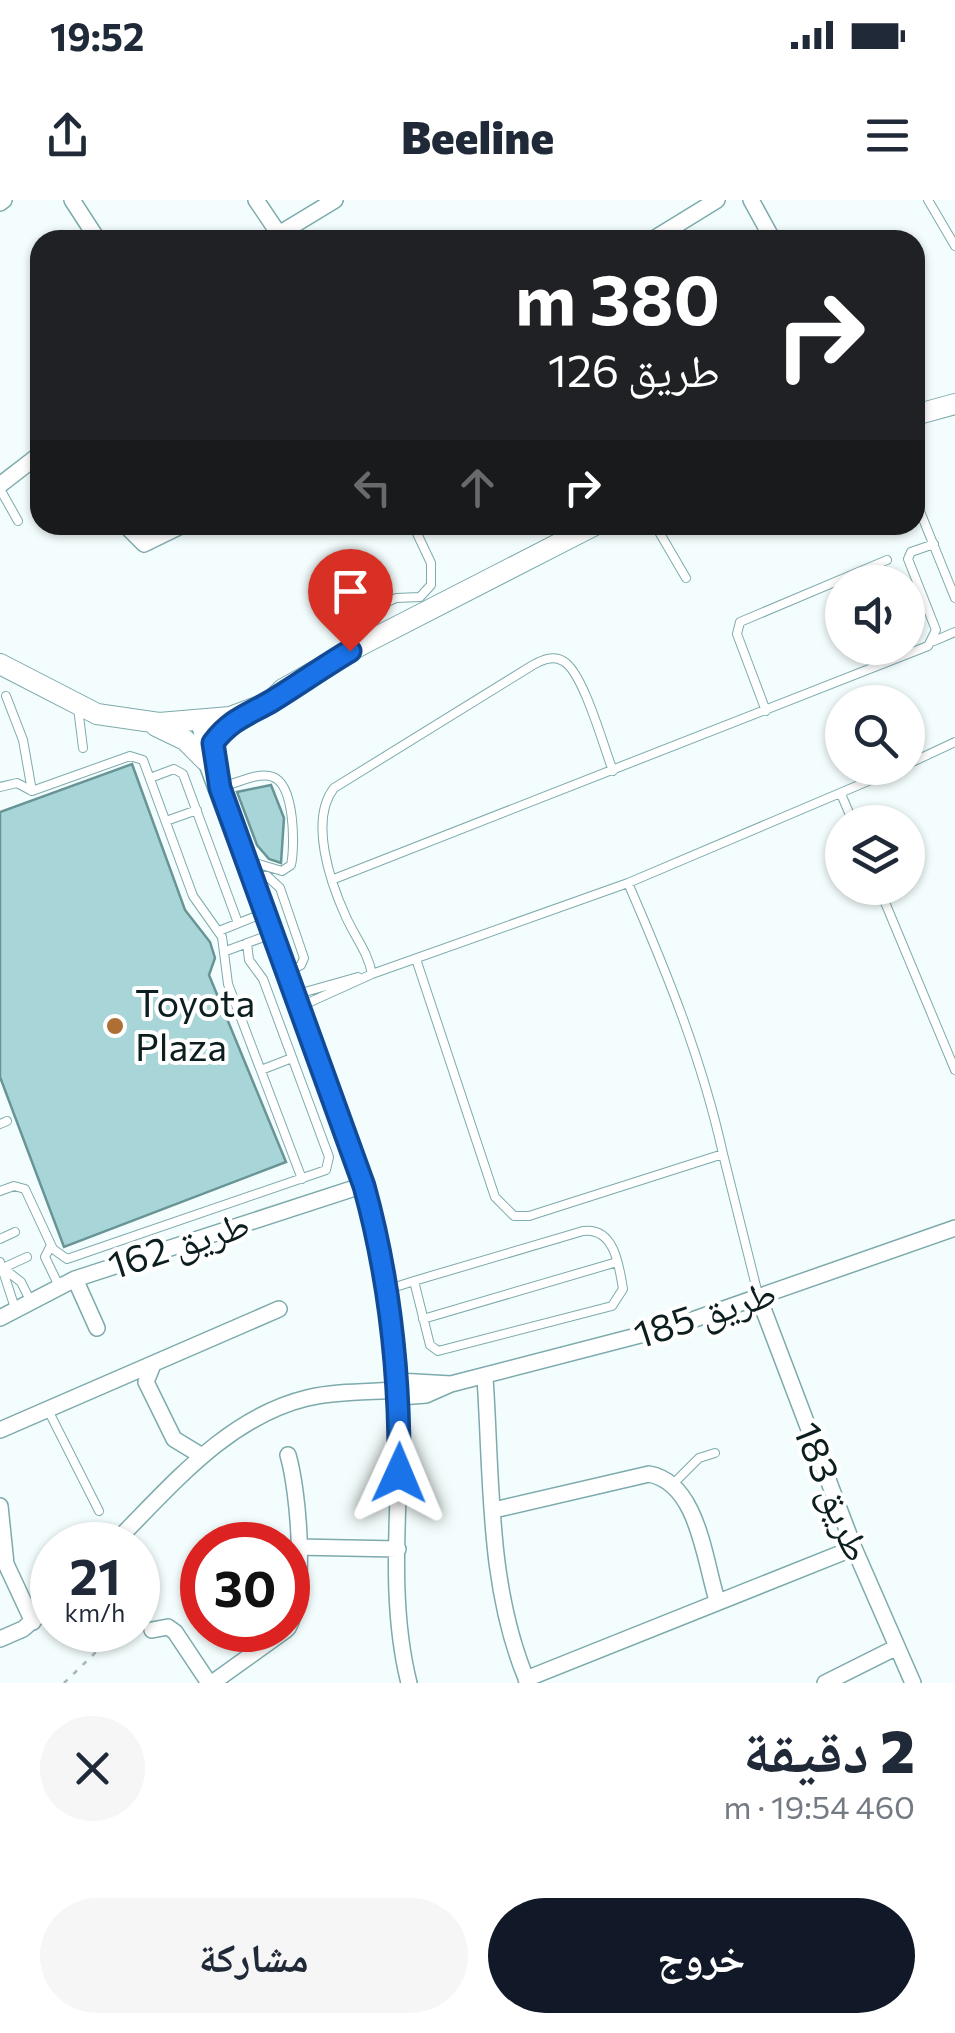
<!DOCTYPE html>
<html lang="ar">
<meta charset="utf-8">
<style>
body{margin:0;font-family:Commissioner,"Noto Naskh Arabic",sans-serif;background:#f6f6f7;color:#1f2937;direction:rtl;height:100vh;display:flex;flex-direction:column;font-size:38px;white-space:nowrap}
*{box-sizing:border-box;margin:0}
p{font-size:32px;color:#747a83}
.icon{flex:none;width:55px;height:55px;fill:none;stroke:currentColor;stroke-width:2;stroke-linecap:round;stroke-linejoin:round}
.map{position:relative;height:1483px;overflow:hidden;direction:ltr}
.details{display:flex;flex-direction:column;background:#fff;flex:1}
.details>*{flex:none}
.guide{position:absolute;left:30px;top:30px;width:895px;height:305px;border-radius:30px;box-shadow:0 2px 8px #0004;direction:rtl;background:#202124;color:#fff;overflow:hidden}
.buttons{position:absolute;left:825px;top:365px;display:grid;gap:20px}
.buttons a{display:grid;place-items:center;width:100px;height:100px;border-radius:50%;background:#fff;box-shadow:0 2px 8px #0004;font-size:50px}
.speed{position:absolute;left:30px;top:1322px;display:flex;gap:20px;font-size:50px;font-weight:700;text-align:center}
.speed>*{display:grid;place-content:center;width:130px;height:130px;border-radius:50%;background:#fff;box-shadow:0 2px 8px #0004;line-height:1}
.speed small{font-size:25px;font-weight:400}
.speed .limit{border:15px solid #d22;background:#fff;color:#111}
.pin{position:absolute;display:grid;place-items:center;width:85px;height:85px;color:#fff;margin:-102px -42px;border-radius:50% 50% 50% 0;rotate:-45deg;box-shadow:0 0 10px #0007}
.pin .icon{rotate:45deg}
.me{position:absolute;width:110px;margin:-55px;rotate:1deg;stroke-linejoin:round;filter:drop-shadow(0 0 8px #0008)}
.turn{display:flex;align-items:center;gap:35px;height:210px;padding:0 40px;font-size:45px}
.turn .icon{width:130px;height:130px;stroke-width:2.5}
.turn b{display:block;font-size:70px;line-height:85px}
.lanes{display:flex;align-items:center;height:95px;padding:0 40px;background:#0003;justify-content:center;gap:50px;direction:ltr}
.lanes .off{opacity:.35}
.round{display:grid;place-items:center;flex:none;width:105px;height:105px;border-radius:52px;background:#f6f6f7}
.headline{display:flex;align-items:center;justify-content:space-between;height:170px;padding:0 40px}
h1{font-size:60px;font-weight:800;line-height:75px}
.button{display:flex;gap:20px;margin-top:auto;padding:20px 40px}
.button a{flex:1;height:115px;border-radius:60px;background:#111827;color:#fff;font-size:40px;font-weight:800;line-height:115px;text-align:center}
.button a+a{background:#f6f6f7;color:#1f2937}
.status{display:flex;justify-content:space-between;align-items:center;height:70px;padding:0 50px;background:#fff;direction:ltr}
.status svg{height:28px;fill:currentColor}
header{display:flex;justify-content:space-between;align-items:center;height:130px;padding:0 40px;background:#fff;font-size:45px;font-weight:800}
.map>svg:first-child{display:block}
.building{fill:#a8d6d8;stroke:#689496;stroke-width:2.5}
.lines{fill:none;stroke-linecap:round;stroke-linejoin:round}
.lane-casing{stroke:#7daaac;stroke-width:10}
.street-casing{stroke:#7daaac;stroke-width:18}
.secondary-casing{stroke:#7daaac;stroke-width:22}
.path{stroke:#aab6b6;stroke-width:2.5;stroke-dasharray:5 8;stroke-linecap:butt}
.lane{stroke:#fff;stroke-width:8}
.street{stroke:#fff;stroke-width:15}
.secondary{stroke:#fff;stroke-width:20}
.route-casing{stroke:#114b97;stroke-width:25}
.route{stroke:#1a73e8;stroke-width:18}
.poi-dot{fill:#ae6f35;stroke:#fff;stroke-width:4}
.labels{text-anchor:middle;stroke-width:8;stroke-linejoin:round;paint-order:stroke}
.poi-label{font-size:38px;fill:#0c1e1f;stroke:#fff;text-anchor:start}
.street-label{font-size:38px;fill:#0c1e1f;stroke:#fff}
</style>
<div class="status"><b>19:52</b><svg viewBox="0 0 49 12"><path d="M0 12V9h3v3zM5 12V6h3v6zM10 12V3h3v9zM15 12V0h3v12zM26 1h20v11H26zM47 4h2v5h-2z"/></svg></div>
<header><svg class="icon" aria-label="menu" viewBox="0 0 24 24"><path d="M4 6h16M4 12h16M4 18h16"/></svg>Beeline<svg class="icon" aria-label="share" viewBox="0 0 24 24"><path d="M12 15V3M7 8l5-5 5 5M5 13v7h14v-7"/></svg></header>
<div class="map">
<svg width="955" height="1483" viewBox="0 0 955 1483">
<rect width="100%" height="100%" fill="#f4fdfd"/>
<!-- building -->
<path class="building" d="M 132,564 L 185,710 L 210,742 L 215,758 L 209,775 L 286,962 L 64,1047 L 0,877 L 0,612 Z
M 271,585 L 284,618 L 281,663 L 269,659 L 257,645 L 237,592 Z"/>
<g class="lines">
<!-- lane casing -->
<g class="lane-casing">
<path id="lane" d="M 928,0 L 955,46
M 0,289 L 18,321
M 915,299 L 955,398
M 257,325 L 259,329
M 655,325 L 686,378
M 934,441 L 955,432
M 363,443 L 356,426 L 360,415 L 396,398 L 420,397 L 431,385 L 431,363 L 413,325
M 6,496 L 23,540 L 32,591
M 78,508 L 83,548
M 766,511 L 737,434 L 740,422 L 887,360
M 908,564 L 955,542
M 150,578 L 174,569 L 183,574 L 238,723
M 0,587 L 17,583 L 32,591 L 130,556 L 143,560 L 193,696 L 222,737 L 228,784 L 302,979
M 220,588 C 234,584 259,571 273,577 C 295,585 295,647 291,665 L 282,671 L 245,660
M 841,594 L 853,622
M 166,621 L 197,610
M 251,676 L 267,676 L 280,688 L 304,758 L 301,765 L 286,773
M 334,679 L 928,446 L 936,430 L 908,359 L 911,352 L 934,344
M 628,683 C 667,773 702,859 723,954
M 879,688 L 955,870
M 219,731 L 264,713
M 226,751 L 269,735
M 416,759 L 495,997 L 514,1016 L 529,1016 L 723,954 L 759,1098
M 372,774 C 368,752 355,737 346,717 C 330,682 309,620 334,588 L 533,465 C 542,460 553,455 563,461 C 583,471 604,548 613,571
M 294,795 L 358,777
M 299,807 L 372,774 L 628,683 L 899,568
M 261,870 L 292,858
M 0,924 L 7,921
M 0,991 L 14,986 L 25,989 L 53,1049 L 67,1059 L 326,970 L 329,957 L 263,779 L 249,760 L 247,743
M 0,1039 L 15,1032
M 51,1045 L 45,1057 L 59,1086
M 0,1062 L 16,1111
M 3,1068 L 21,1082 L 31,1102
M 3,1068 L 27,1057
M 386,1090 L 414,1081 L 583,1031 C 614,1027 619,1064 623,1089 L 612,1106 L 438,1151 L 430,1145 L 414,1081
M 423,1119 L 617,1062
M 49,1212 L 99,1311
M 674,1283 L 699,1258 L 715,1253"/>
</g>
<!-- street casing -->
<g class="street-casing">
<path id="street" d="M 72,0 L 98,40
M 256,0 L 283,40
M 751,0 L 773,40
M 0,3 L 4,0
M 279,34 L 335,0
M 652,40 L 717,0
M 0,285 L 40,254
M 125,325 L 144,344 L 183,325
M 199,520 L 208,567 L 364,985 C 383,1053 398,1128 400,1198 C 402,1292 386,1392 409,1483
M 75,1079 L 97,1128
M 759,1098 L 854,1348 L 913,1483
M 0,1118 L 75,1079 L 364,985
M 152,1167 L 146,1182 L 174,1239 L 202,1256
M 485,1178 C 492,1279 487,1388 528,1483
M 398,1181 L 451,1184
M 400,1197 L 426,1195 L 451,1184 L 675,1126 L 955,1028
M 0,1230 L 279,1109
M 0,1306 L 6,1364 L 33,1422
M 494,1310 L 649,1274 C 698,1283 704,1359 717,1400
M 112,1345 C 169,1289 225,1218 307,1198 C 336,1191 369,1192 399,1190
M 297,1347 L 398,1349
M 288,1428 C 307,1395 299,1293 288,1255
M 152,1430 L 168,1427 L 175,1432 L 209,1483
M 0,1439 L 23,1429 L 52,1404
M 526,1479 L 854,1348
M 212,1483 L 286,1430
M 825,1483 L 897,1447"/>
</g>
<!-- secondary casing -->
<g class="secondary-casing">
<path id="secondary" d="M 915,215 L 955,204
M 0,464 L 97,514 L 159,523 L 230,517 L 270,502 L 283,489 L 363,444 L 595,325
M 156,526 L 185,540 L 206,561
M 213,543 L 239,515"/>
</g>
<!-- path -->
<path class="path" d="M 64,1483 L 119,1430"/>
<!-- lane -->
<use href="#lane" class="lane"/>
<!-- street -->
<use href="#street" class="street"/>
<!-- secondary -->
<use href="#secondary" class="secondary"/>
</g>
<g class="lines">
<!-- route casing -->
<g class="route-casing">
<path id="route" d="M 350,451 C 323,467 296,486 270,502 C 247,515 230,520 213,543 L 220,588 L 364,986 C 390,1080 400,1176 399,1273"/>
</g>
<!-- route -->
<use href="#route" class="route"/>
</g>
<!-- markers -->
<circle class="poi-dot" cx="115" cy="826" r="10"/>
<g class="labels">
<!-- poi labels -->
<g class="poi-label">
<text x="135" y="817">Toyota<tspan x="135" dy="44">Plaza</tspan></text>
</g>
<!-- street labels -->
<g class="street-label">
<text transform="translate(179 1045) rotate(-18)" y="13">طريق 162</text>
<text transform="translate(705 1114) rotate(-18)" y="13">طريق 185</text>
<text transform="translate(832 1292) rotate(68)" y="13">طريق 183</text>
</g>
</g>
</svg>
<div class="buttons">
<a><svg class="icon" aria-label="sound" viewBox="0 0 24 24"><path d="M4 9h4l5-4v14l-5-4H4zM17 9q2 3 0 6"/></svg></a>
<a><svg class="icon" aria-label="search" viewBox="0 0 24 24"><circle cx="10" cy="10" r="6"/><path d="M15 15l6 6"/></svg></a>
<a><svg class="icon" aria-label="layers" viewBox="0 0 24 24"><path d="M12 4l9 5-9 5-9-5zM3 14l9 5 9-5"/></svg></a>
</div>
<div class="speed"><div>21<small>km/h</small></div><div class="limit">30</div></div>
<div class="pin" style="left:350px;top:451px;background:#d93025"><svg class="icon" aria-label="arrive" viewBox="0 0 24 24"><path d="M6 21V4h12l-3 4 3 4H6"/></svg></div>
<svg class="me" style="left:399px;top:1273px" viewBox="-20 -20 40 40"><path d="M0-17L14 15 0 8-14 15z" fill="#1a73e8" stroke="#fff" stroke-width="4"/></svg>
<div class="guide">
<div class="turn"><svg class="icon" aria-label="right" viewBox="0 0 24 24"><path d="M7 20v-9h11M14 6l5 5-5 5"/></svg><div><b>380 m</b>طريق 126</div></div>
<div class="lanes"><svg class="icon off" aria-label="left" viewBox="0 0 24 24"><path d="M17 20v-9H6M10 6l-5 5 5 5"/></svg><svg class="icon off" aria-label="ahead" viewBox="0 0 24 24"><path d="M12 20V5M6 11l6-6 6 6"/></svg><svg class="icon" aria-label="right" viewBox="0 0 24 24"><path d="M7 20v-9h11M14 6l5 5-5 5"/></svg></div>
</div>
</div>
<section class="details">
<div class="headline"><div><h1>2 دقيقة</h1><p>460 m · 19:54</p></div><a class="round"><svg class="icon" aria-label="close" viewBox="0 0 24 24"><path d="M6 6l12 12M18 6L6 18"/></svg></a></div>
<div class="button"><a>خروج</a><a>مشاركة</a></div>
</section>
